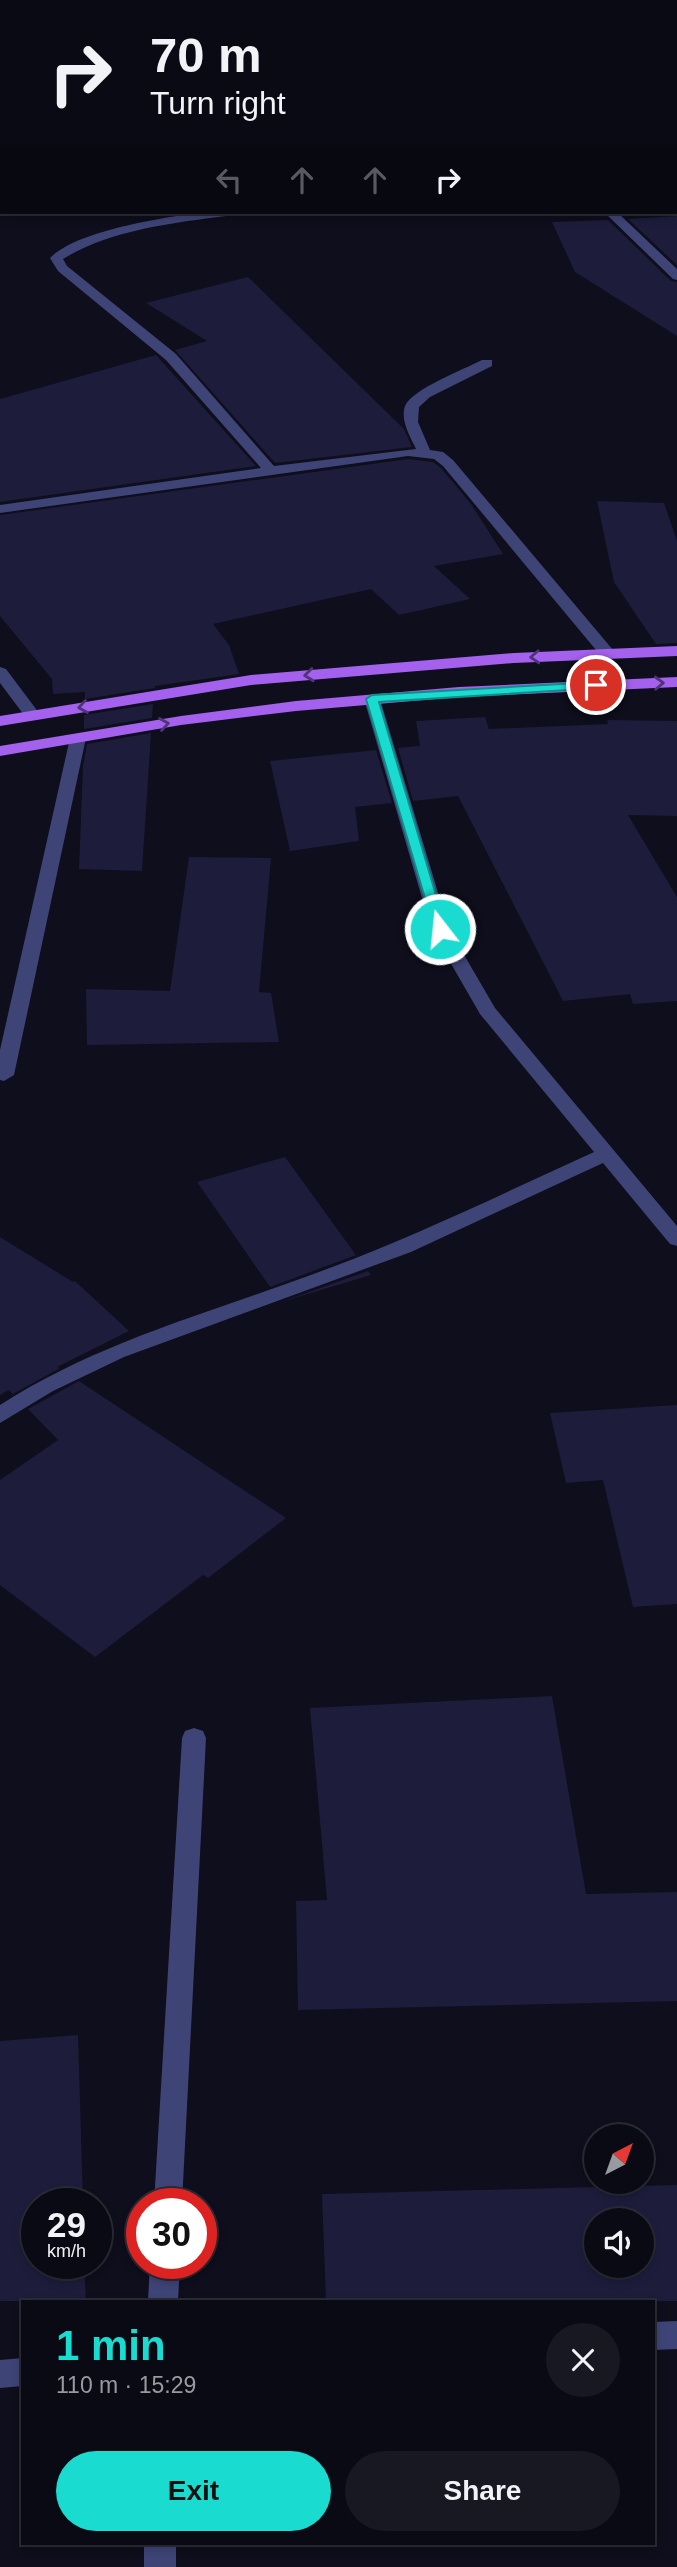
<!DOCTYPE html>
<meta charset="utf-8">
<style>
body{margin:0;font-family:Arial,sans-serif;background:#181822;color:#f1f3f6;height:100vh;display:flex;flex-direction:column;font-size:26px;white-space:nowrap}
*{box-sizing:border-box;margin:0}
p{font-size:23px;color:#999aa0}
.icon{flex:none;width:38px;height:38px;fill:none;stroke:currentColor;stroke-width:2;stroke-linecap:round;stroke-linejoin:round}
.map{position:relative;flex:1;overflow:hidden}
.side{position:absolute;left:21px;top:2300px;width:634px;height:245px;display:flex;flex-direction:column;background:#0a0a15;border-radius:0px;box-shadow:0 4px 10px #0003,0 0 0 2px #2a2b34}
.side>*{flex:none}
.banner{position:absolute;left:0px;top:0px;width:677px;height:214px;box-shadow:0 4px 10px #0003,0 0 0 2px #2a2b34;background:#0a0a15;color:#f1f3f6;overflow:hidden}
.needle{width:46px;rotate:41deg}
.tools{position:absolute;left:584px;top:2124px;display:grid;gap:14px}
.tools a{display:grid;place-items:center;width:70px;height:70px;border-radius:50%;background:#0a0a15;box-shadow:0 4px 10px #0003,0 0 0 2px #2a2b34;font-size:35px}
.speed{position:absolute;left:21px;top:2188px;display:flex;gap:14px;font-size:35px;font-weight:700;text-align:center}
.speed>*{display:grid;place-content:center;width:91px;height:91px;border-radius:50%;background:#0a0a15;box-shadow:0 4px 10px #0003,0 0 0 2px #2a2b34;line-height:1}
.speed small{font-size:18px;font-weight:400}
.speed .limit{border:10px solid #d22;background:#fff;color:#111}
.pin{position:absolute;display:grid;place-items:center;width:60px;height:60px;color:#fff;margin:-30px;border:4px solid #fff;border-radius:50%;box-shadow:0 2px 7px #0007}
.me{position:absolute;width:77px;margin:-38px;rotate:344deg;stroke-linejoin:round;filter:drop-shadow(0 0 5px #0008)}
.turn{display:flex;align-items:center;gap:24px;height:147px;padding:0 35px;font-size:32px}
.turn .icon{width:91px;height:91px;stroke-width:2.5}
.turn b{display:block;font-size:49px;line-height:60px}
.lanes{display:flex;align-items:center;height:66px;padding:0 35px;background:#0003;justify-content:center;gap:35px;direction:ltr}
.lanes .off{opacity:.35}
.round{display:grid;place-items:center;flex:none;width:74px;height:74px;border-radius:37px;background:#181822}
.head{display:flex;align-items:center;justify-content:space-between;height:119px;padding:0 35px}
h1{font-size:42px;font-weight:800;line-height:52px;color:#19dbcf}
.cta{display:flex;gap:14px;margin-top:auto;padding:14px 35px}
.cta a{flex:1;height:80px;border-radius:42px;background:#19dbcf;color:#111;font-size:28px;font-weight:800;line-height:80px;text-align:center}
.cta a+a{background:#181822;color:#f1f3f6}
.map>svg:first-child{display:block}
.building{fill:#1d1c3b;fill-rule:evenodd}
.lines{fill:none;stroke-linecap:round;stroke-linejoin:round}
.minor{fill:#3e4476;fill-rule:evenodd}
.major{fill:#a361ed;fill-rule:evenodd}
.oneway{stroke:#51337a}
.route{fill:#19dbcf;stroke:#108e87;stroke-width:2}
</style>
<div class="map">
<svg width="677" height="2567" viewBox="0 0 677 2567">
<rect width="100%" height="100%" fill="#0e0e1c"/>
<!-- building -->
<path class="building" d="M 677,216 L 677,265 L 628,219 Z
M 608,220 L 671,281 L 677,282 L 677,336 L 575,272 L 552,222 Z
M 248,277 L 404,429 L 412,447 L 275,463 L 175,350 L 207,341 L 146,303 Z
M 156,355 L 256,466 L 0,502 L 0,399 Z
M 408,459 L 433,462 L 441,468 L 471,504 L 503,554 L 434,566 L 470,599 L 399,615 L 371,589 L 213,624 L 229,645 L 239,674 L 155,686 L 155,688 L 85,699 L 85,692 L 53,694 L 52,679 L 0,616 L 0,515 Z
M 597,501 L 664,503 L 677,541 L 677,643 L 656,644 L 614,582 Z
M 153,704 L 152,718 L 84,729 L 84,715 Z
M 485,717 L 489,729 L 608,724 L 607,720 L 677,721 L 677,816 L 628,815 L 677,897 L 677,1001 L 633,1004 L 630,994 L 563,1001 L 458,796 L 413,801 L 398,748 L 420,746 L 416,721 Z
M 151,733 L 142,871 L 79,869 L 83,766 L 87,744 Z
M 376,750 L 392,803 L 355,807 L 359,841 L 290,851 L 270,761 Z
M 189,857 L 271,858 L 259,992 L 271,993 L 279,1042 L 87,1045 L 86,989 L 170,991 Z
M 285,1157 L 356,1255 L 270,1287 L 197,1182 Z
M 0,1237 L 73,1282 L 75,1281 L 129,1331 L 57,1367 L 60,1368 L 13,1394 L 9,1390 L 0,1395 Z
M 368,1271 L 371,1275 L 281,1302 Z
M 79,1381 L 286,1518 L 208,1578 L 203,1575 L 95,1657 L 0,1585 L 0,1480 L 58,1440 L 28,1409 Z
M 677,1405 L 677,1604 L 633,1607 L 603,1480 L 566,1483 L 550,1413 Z
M 552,1696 L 586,1894 L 677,1892 L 677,2001 L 298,2010 L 296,1901 L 327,1900 L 310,1708 Z
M 78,2035 L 83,2203 L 37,2203 L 37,2263 L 84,2263 L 86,2301 L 0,2301 L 0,2041 Z
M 677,2185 L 677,2301 L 326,2301 L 322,2194 ZM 597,2221 L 642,2221 L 642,2266 L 597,2266 Z"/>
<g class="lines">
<!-- minor -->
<path class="minor" d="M 645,0 L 672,0 L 644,2 Z
M 0,7 L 2,7 L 2,16 L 0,16 Z
M 0,129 L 2,129 L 2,135 L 0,135 Z
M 676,184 L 677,184 L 677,192 L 676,191 Z
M 202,212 L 232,212 L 226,216 C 172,223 110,230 63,259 L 67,266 L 176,354 L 274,466 L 416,449 C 410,436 400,420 405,406 C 412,389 465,369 482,360 L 492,360 L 492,366 L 430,397 L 419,407 L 418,422 L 430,450 L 443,452 L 453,460 L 613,650 L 615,653 L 613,656 L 601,656 L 443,466 L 434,459 L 408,456 L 0,513 L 0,505 L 261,468 L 166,360 L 58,271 L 50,258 C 78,230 163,218 202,212 Z
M 604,212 L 617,212 L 677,269 L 677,280 L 673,279 Z
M 0,667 L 6,669 L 39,713 L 41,716 L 39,719 L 27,719 L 0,683 Z
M 372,694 L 380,699 L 449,929 L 495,1008 L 677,1226 L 677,1246 L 670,1244 L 603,1163 L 411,1252 L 124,1357 L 53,1391 L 0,1423 L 0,1405 C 101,1340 216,1311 327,1269 C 418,1235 506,1192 594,1152 L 480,1014 L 431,929 L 364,699 Z
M 78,733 L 86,738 L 14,1075 L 4,1081 L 0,1080 L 0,1050 L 70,738 Z
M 194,1728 L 203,1731 L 206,1738 L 182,2203 L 154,2203 L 182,1738 L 185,1731 Z
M 150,2263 L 180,2263 L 178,2301 L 148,2301 Z
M 677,2321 L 677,2349 L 653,2350 L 653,2322 Z
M 23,2358 L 23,2386 L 0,2388 L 0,2360 Z
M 144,2543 L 176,2543 L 176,2567 L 144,2567 Z"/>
<!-- major -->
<path class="major" d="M 677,646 L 677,656 L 514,663 L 251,685 L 0,726 L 0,716 L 251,675 L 514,653 Z
M 677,677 L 677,687 L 459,697 L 296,711 L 181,725 L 0,756 L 0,746 L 181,716 L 296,701 L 459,687 Z"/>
</g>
<!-- one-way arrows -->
<defs><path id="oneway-chevron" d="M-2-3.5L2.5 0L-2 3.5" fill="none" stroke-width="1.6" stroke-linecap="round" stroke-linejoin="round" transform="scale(1.75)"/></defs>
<g class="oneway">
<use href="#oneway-chevron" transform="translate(535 657) rotate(177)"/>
<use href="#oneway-chevron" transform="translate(309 675) rotate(174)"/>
<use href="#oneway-chevron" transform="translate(659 683) rotate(-2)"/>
<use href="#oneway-chevron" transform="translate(83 707) rotate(171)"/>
<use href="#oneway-chevron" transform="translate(164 724) rotate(-9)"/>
</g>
<!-- route -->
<path class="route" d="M 596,682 L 602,685 L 601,688 L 379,702 L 446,929 L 440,933 L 435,932 L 366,699 L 372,695 Z"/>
</svg>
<div class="tools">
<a><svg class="needle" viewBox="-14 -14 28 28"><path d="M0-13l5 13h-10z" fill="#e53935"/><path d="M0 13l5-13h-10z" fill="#999aa0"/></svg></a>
<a><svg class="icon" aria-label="sound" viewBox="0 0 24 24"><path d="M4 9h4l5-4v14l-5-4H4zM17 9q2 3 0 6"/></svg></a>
</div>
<div class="speed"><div>29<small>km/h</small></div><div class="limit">30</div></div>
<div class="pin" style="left:596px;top:685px;background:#d93025"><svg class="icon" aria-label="arrive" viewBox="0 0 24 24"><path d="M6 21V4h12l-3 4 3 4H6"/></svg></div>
<svg class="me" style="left:440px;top:929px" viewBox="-20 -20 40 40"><circle r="17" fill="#19dbcf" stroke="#fff" stroke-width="3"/><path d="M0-11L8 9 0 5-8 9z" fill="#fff"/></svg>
<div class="banner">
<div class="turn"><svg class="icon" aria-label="right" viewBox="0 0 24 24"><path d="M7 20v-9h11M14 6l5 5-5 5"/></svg><div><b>70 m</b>Turn right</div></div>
<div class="lanes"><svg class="icon off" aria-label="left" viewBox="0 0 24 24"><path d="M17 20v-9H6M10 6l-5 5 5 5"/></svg><svg class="icon off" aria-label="ahead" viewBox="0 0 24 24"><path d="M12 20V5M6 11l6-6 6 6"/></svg><svg class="icon off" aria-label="ahead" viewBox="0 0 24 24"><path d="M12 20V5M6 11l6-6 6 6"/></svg><svg class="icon" aria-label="right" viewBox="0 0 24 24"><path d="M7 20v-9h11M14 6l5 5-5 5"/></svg></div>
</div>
<section class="side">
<div class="head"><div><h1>1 min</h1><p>110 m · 15:29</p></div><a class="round"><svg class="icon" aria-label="close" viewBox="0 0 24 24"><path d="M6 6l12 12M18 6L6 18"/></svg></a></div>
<div class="cta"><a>Exit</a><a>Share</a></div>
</section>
</div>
